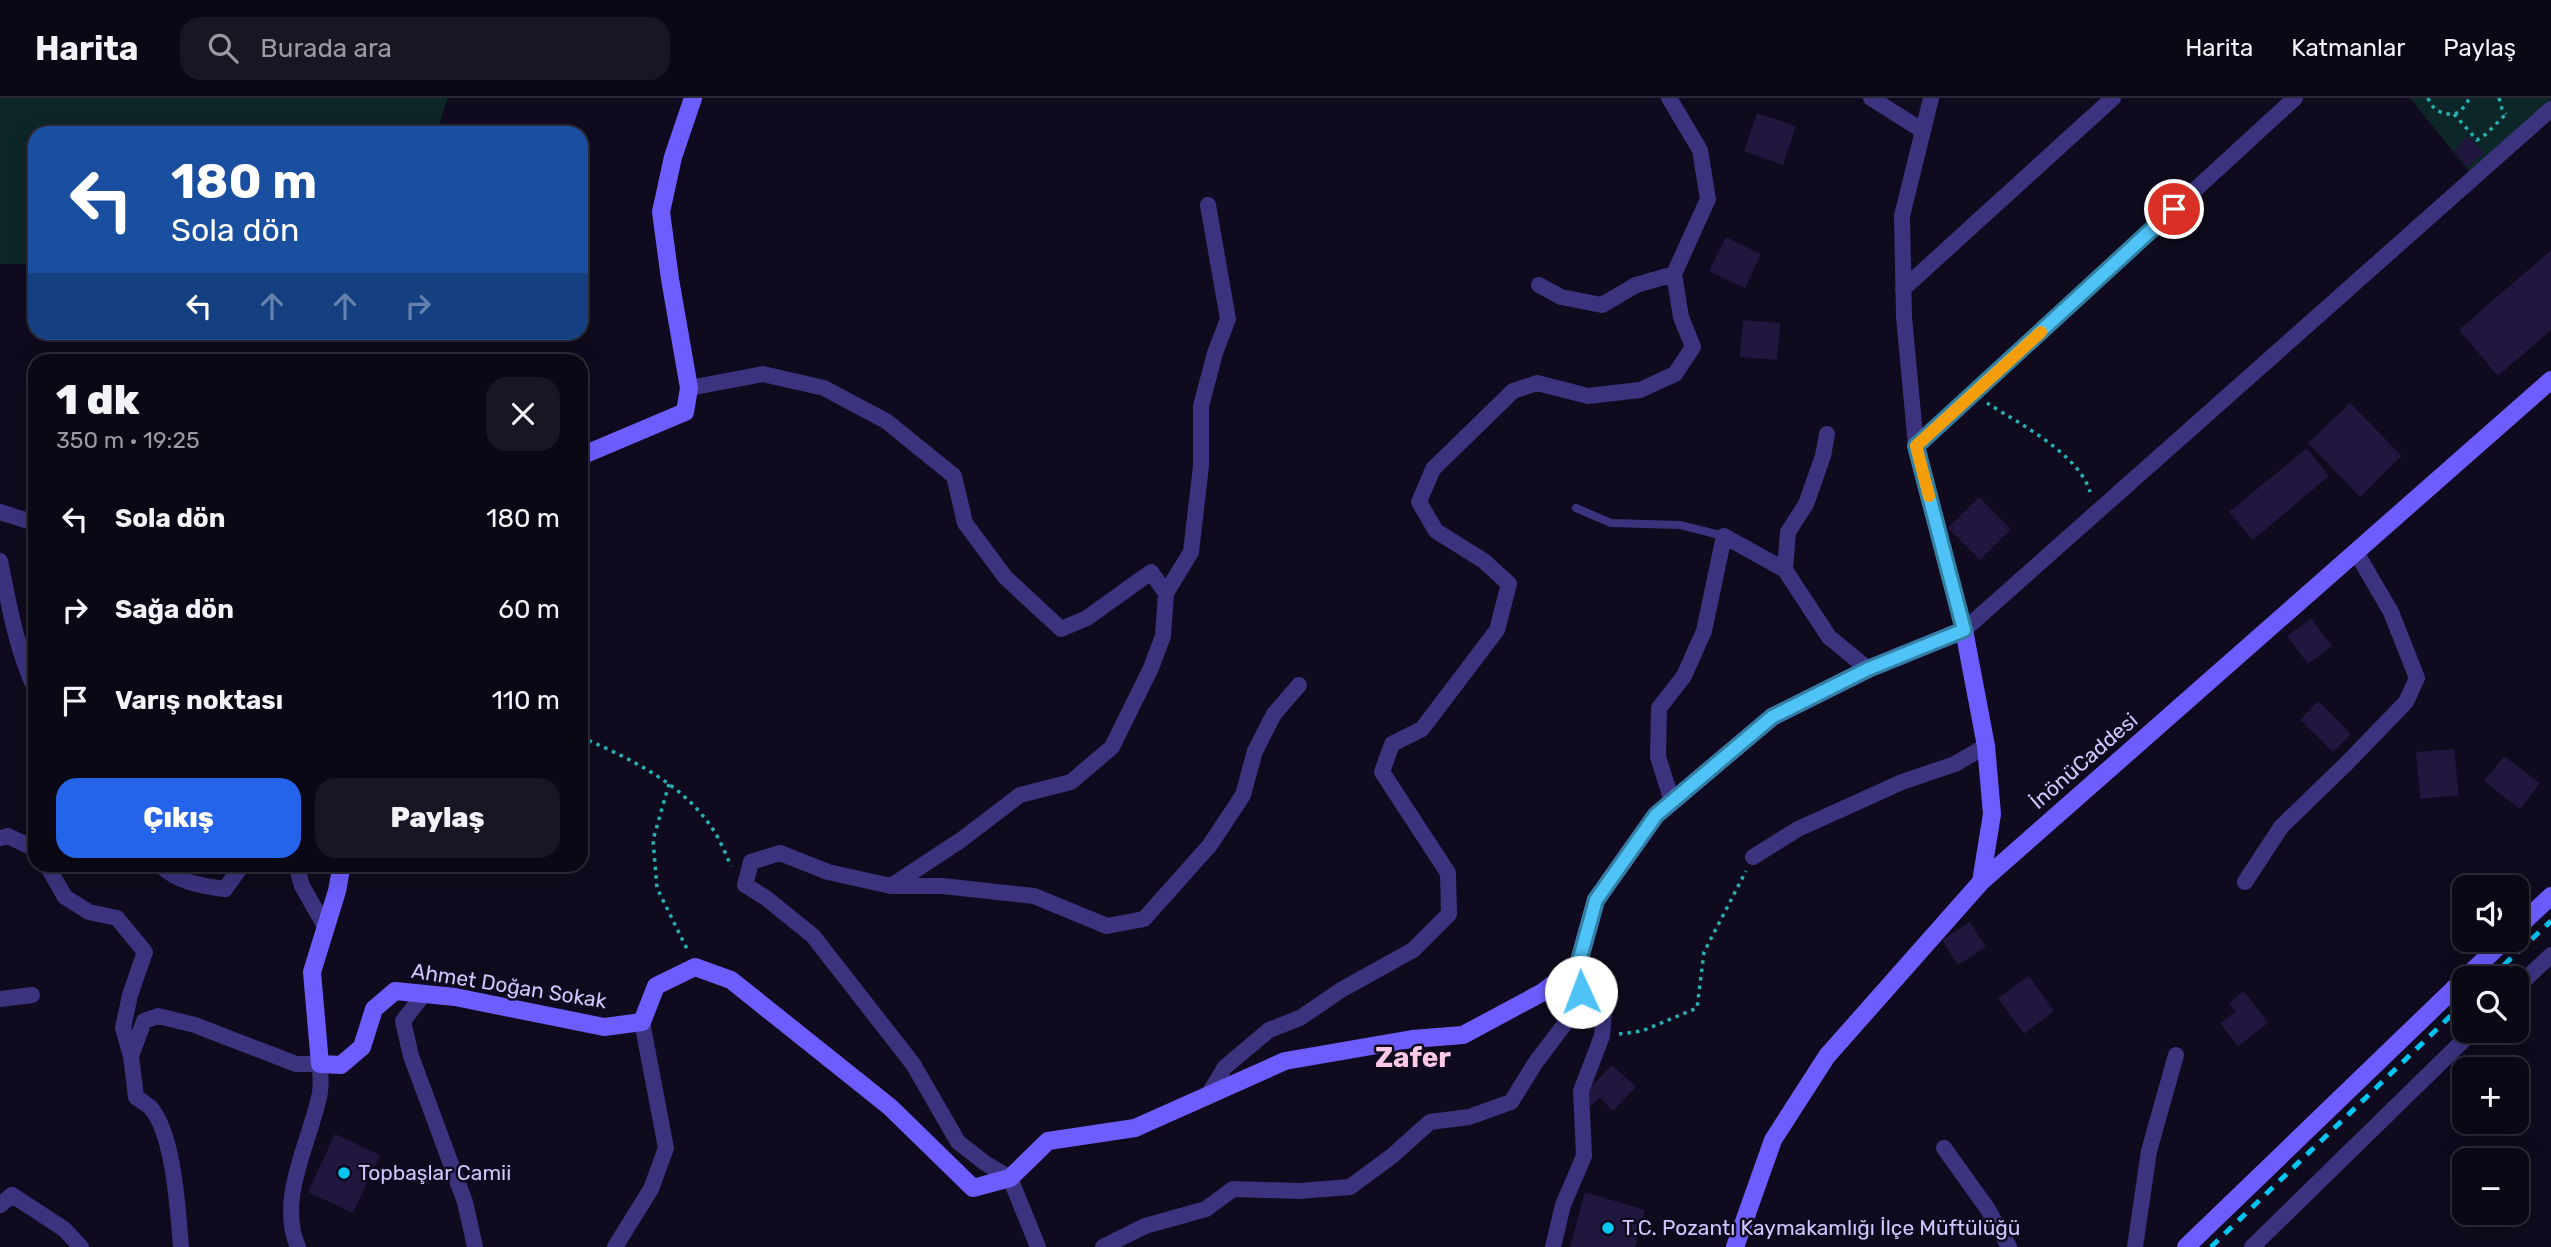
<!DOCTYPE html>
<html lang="tr">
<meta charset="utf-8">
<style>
body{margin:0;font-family:Rubik,sans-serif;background:#191623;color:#f1f3f6;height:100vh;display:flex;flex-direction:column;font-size:26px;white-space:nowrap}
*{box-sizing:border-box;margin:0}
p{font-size:23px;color:#9a9aa1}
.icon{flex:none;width:38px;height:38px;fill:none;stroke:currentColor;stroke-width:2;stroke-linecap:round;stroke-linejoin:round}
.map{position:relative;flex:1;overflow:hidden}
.panel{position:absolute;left:28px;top:256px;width:560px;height:518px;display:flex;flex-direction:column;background:#0b0816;border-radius:21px;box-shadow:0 7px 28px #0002,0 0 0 2px #2b2935}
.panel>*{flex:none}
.top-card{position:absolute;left:28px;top:28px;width:560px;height:214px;border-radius:21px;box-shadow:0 7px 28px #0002,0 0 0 2px #2b2935;background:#1a4fa0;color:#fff;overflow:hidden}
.fabs{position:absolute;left:2452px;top:777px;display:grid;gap:14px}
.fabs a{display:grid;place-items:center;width:77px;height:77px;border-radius:14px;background:#0b0816;box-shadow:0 7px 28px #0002,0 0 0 2px #2b2935;font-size:35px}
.pin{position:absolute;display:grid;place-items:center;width:60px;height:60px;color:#fff;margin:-30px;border:4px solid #fff;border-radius:50%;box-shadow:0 2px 7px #0007}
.me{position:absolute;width:77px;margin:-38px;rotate:358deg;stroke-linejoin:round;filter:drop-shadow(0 0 5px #0008)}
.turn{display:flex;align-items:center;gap:24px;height:147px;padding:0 28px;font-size:32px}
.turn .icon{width:91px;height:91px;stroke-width:2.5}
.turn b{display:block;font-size:49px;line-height:60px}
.lanes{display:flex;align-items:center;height:66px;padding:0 28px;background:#0003;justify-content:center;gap:35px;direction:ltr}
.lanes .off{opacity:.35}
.round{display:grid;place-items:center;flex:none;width:74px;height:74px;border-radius:21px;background:#191623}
.overview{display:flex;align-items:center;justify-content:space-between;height:119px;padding:0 28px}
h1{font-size:42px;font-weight:800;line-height:52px}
.cta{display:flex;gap:14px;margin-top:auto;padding:14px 28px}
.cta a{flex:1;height:80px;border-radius:21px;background:#2563eb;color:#fff;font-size:28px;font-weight:800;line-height:80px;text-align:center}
.cta a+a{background:#191623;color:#f1f3f6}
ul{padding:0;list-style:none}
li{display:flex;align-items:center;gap:21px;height:91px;padding:0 28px}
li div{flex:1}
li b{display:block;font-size:26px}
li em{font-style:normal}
header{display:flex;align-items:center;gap:42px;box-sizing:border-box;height:98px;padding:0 35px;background:#0b0816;border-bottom:2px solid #2b2935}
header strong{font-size:33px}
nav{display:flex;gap:38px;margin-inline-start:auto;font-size:24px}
.search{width:490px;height:63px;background:#191623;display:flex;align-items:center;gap:18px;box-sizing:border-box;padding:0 24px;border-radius:21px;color:#9a9aa1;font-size:26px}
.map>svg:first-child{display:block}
.green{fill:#0d2627}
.building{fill:#21163e}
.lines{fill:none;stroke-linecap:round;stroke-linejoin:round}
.path{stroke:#27b0b2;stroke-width:3.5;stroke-dasharray:3.5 5;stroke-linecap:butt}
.lane{stroke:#3b337e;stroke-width:8}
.street{stroke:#3b337e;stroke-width:16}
.secondary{stroke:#6d5dff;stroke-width:18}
.rail{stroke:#00c6f1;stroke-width:5;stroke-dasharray:10 9;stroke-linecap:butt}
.route-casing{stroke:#337fa1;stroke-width:18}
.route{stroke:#4fc3f7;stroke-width:12}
.slow{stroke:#f59e0b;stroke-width:12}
.poi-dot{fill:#00c6f1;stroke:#0f0a1d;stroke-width:2.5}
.labels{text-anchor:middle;stroke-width:5;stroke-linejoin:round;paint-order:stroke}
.street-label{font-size:21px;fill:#d1c6ff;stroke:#0f0a1d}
.poi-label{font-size:21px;fill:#d1c6ff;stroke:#0f0a1d;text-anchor:start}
.district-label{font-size:28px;font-weight:bold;fill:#ffc8e7;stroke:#0f0a1d}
</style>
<header>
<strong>Harita</strong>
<div class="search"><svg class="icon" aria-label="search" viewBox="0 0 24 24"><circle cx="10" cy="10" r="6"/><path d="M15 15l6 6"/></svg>Burada ara</div>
<nav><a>Harita</a><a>Katmanlar</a><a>Paylaş</a></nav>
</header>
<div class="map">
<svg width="2551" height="1149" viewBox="0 0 2551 1149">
<rect width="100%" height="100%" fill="#0f0a1d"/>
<!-- green -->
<path class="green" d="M 0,0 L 448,0 L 436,35 L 35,35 L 35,166 L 0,166 Z
M 2410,0 L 2551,0 L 2551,5 L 2472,77 Z"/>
<!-- building -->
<path class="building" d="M 1757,15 L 1796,28 L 1783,67 L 1744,53 Z
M 2468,38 L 2484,55 L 2467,69 L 2454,53 Z
M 1726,139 L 1761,156 L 1745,190 L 1709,173 Z
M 2551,152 L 2551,232 L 2498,278 L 2459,232 Z
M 1743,222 L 1780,225 L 1777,262 L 1740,259 Z
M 2350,305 L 2402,358 L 2360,399 L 2308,345 Z
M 2307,350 L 2329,378 L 2253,442 L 2229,414 Z
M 1979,399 L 2011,431 L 1980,462 L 1948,430 Z
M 2311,520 L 2332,548 L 2308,566 L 2287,538 Z
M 2318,603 L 2351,636 L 2333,654 L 2300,622 Z
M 2454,651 L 2459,697 L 2420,701 L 2416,654 Z
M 2504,658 L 2540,685 L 2520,711 L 2484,683 Z
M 1970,824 L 1986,849 L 1958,867 L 1942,842 Z
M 2029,878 L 2054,913 L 2024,936 L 1998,900 Z
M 2244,893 L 2268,925 L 2238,948 L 2220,925 L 2236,913 L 2229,905 Z
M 1612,967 L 1636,989 L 1613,1013 L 1600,1000 L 1591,1008 L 1581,999 Z
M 335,1036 L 380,1057 L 353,1115 L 308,1094 Z
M 1585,1094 L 1645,1112 L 1635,1149 L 1570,1149 Z"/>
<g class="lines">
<!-- path -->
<path class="path" d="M 2428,0 C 2433,14 2446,19 2460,14 L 2470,0
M 2499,0 L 2502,11 L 2506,16
M 2454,16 L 2477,42 L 2486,36 L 2506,16
M 1987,305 C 2020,326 2079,356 2090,394
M 581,639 C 631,661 684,686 714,733 C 721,744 726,757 731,768
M 669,686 L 653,742 L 657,790 L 688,853
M 360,774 L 368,766
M 1619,936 L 1642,933 L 1697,910 L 1704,854 L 1746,773"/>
<!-- lane -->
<path class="lane" d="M 1576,410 L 1611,425 L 1680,427 L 1724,438"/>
<!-- street -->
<path class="street" d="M 1871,0 L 1923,33
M 1931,0 L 1902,118 L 1904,219 L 1916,348 L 1964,532 L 2551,11
M 1539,187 L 1561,199 L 1602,207 L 1636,187 L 1674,176
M 1903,191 L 2113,0
M 689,290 L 763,276 L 824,290 L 886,323 L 954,378 L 965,425 L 1005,479 L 1061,531 L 1087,520 L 1151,474 L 1166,495 L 1163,538 L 1151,570 L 1112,649 L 1071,684 L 1020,697 L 961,742 L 891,788
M 1916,348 L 2295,0
M 0,414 L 35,425
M 0,463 C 9,506 16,550 35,591
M 1785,472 L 1788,434 L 1806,406 L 1823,358 L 1827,336
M 1166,495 L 1191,454 L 1201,368 L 1201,308 L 1215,255 L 1228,221 L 1208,107
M 1672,703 L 1658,659 L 1659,610 L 1684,578 L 1704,533 L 1724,438 L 1785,472 L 1829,539 L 1868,571
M 0,740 L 8,738 L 35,751
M 1753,759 L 1798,731 L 1902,684 L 1955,666 L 1986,648
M 46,766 L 65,799 L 89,814 L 117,820 L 145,854 L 130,897 L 123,930 L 131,958
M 159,766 C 177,784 201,788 225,791 L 243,766
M 296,766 L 302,788 L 326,830
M 2245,784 L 2281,729 L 2347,665 L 2406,604 L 2417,580 L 2391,514 L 2356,454
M 2516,890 L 2551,857
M 424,896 L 403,923 L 411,958 L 465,1104 L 475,1149
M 0,901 L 32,897
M 1207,999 L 1225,969 L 1269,932 L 1300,920 L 1341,892 L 1413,852 L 1449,816 L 1448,775 L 1382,674 L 1392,646 L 1422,631 L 1497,532 L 1509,486 L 1484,463 L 1436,433 L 1419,404 L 1433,371 L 1513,293 L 1537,285 L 1588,298 L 1640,292 L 1675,276 L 1693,249 L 1681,219 L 1674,176 L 1708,101 L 1700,52 L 1669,0
M 1944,1050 L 1987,1110 L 2009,1149
M 0,1107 L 12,1097 L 64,1131 L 81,1149
M 181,1149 C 178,1114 174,1035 150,1009 C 146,1006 140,1002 136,999 L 131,958 L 144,923 L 158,918 L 195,927 L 296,966 L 320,966 C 320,976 322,989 319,999 C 309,1046 277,1102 298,1149
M 615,1149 L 651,1091 L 666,1050 L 642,924
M 1038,1149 L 1010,1080 L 985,1065 L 958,1044 L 913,966 L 813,838 L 766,800 L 745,787 L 751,764 L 780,755 L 828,774 L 891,788 L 942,788 L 1034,798 L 1107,828 L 1144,821 L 1210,747 L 1243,697 L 1255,653 L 1274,616 L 1299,587
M 1103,1149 L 1145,1128 L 1206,1111 L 1233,1091 L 1299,1093 L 1350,1089 L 1392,1058 L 1430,1024 L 1469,1019 L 1511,1004 L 1536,964 L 1567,923 L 1581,894 L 1578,867 L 1595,879 L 1605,902 L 1602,938 L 1581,993 L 1584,1058 L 1563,1107 L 1553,1149
M 2135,1149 L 2149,1053 L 2176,957
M 2252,1149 L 2473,933"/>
<!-- secondary -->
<path class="secondary" d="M 581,358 L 685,314 L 689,290 L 670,181 L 661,114 L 673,59 L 693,0
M 342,766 L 337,793 L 312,874 L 320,966 L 341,967 L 362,949 L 374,911 L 395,893 L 455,899 L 604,929 L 642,924 L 656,888 L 695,869 L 731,882 L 890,1009 L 973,1090 L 1010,1080 L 1048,1043 L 1135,1030 L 1285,963 L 1412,941 L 1463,937 L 1543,894 L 1578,867 L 1596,802 L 1656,717 L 1772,619 L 1868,571 L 1964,532 L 1986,648 L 1992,716 L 1981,784
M 2516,831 L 2551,798
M 2465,880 L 2505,842
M 1735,1149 L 1773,1042 L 1827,958 L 1981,784 L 2551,282
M 2186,1149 L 2464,881"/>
<!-- rail -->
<path class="rail" d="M 2490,880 L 2551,823
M 2211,1149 L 2464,905"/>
</g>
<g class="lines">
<!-- route casing -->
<g class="route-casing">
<path id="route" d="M 1581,894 L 1578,867 L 1596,802 L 1656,717 L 1772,619 L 1868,571 L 1964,532 L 1916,348 L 2174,111"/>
</g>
<!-- route -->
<use href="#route" class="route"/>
<!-- slow -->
<path class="slow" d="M 1929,398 L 1916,348 L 2041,234"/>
</g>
<!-- markers -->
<g class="poi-dot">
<circle cx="344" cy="1075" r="7"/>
<circle cx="1608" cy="1130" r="7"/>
</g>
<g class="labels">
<!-- street labels -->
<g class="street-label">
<text transform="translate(2084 663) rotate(-41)" y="7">İnönüCaddesi</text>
<text transform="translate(509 888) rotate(9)" y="7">Ahmet Doğan Sokak</text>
</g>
<!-- poi labels -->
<g class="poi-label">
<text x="358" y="1082">Topbaşlar Camii</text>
<text x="1622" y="1137">T.C. Pozantı Kaymakamlığı İlçe Müftülüğü</text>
</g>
<!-- district labels -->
<g class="district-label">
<text x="1413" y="969">Zafer</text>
</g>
</g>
</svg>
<div class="fabs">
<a><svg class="icon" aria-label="sound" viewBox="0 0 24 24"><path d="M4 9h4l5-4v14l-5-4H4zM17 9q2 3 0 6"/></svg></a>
<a><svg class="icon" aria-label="search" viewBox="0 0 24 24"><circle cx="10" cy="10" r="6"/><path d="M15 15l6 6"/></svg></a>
<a>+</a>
<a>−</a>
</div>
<div class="pin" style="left:2174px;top:111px;background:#d93025"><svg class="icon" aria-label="arrive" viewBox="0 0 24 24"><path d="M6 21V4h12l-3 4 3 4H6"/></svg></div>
<svg class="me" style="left:1581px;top:894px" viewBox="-20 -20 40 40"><circle r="19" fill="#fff"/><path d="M0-13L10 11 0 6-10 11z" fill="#4fc3f7"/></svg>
<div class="top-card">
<div class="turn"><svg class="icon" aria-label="left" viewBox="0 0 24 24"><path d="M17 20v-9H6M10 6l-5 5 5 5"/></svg><div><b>180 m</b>Sola dön</div></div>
<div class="lanes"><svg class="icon" aria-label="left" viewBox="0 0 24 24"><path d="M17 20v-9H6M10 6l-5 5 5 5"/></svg><svg class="icon off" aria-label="ahead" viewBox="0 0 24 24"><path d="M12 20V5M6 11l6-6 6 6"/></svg><svg class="icon off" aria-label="ahead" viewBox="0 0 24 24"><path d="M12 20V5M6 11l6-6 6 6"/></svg><svg class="icon off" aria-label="right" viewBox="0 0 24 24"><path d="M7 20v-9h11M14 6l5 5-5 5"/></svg></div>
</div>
<section class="panel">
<div class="overview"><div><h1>1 dk</h1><p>350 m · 19:25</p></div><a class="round"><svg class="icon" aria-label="close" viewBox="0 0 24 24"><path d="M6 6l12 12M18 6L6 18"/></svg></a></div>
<ul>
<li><svg class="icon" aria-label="left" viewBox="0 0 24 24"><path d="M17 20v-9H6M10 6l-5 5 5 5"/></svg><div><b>Sola dön</b></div><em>180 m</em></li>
<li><svg class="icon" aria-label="right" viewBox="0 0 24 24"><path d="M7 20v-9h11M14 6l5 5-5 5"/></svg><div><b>Sağa dön</b></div><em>60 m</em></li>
<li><svg class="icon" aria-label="arrive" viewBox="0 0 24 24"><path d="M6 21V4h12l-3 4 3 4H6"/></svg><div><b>Varış noktası</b></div><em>110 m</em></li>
</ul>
<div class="cta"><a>Çıkış</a><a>Paylaş</a></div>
</section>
</div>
